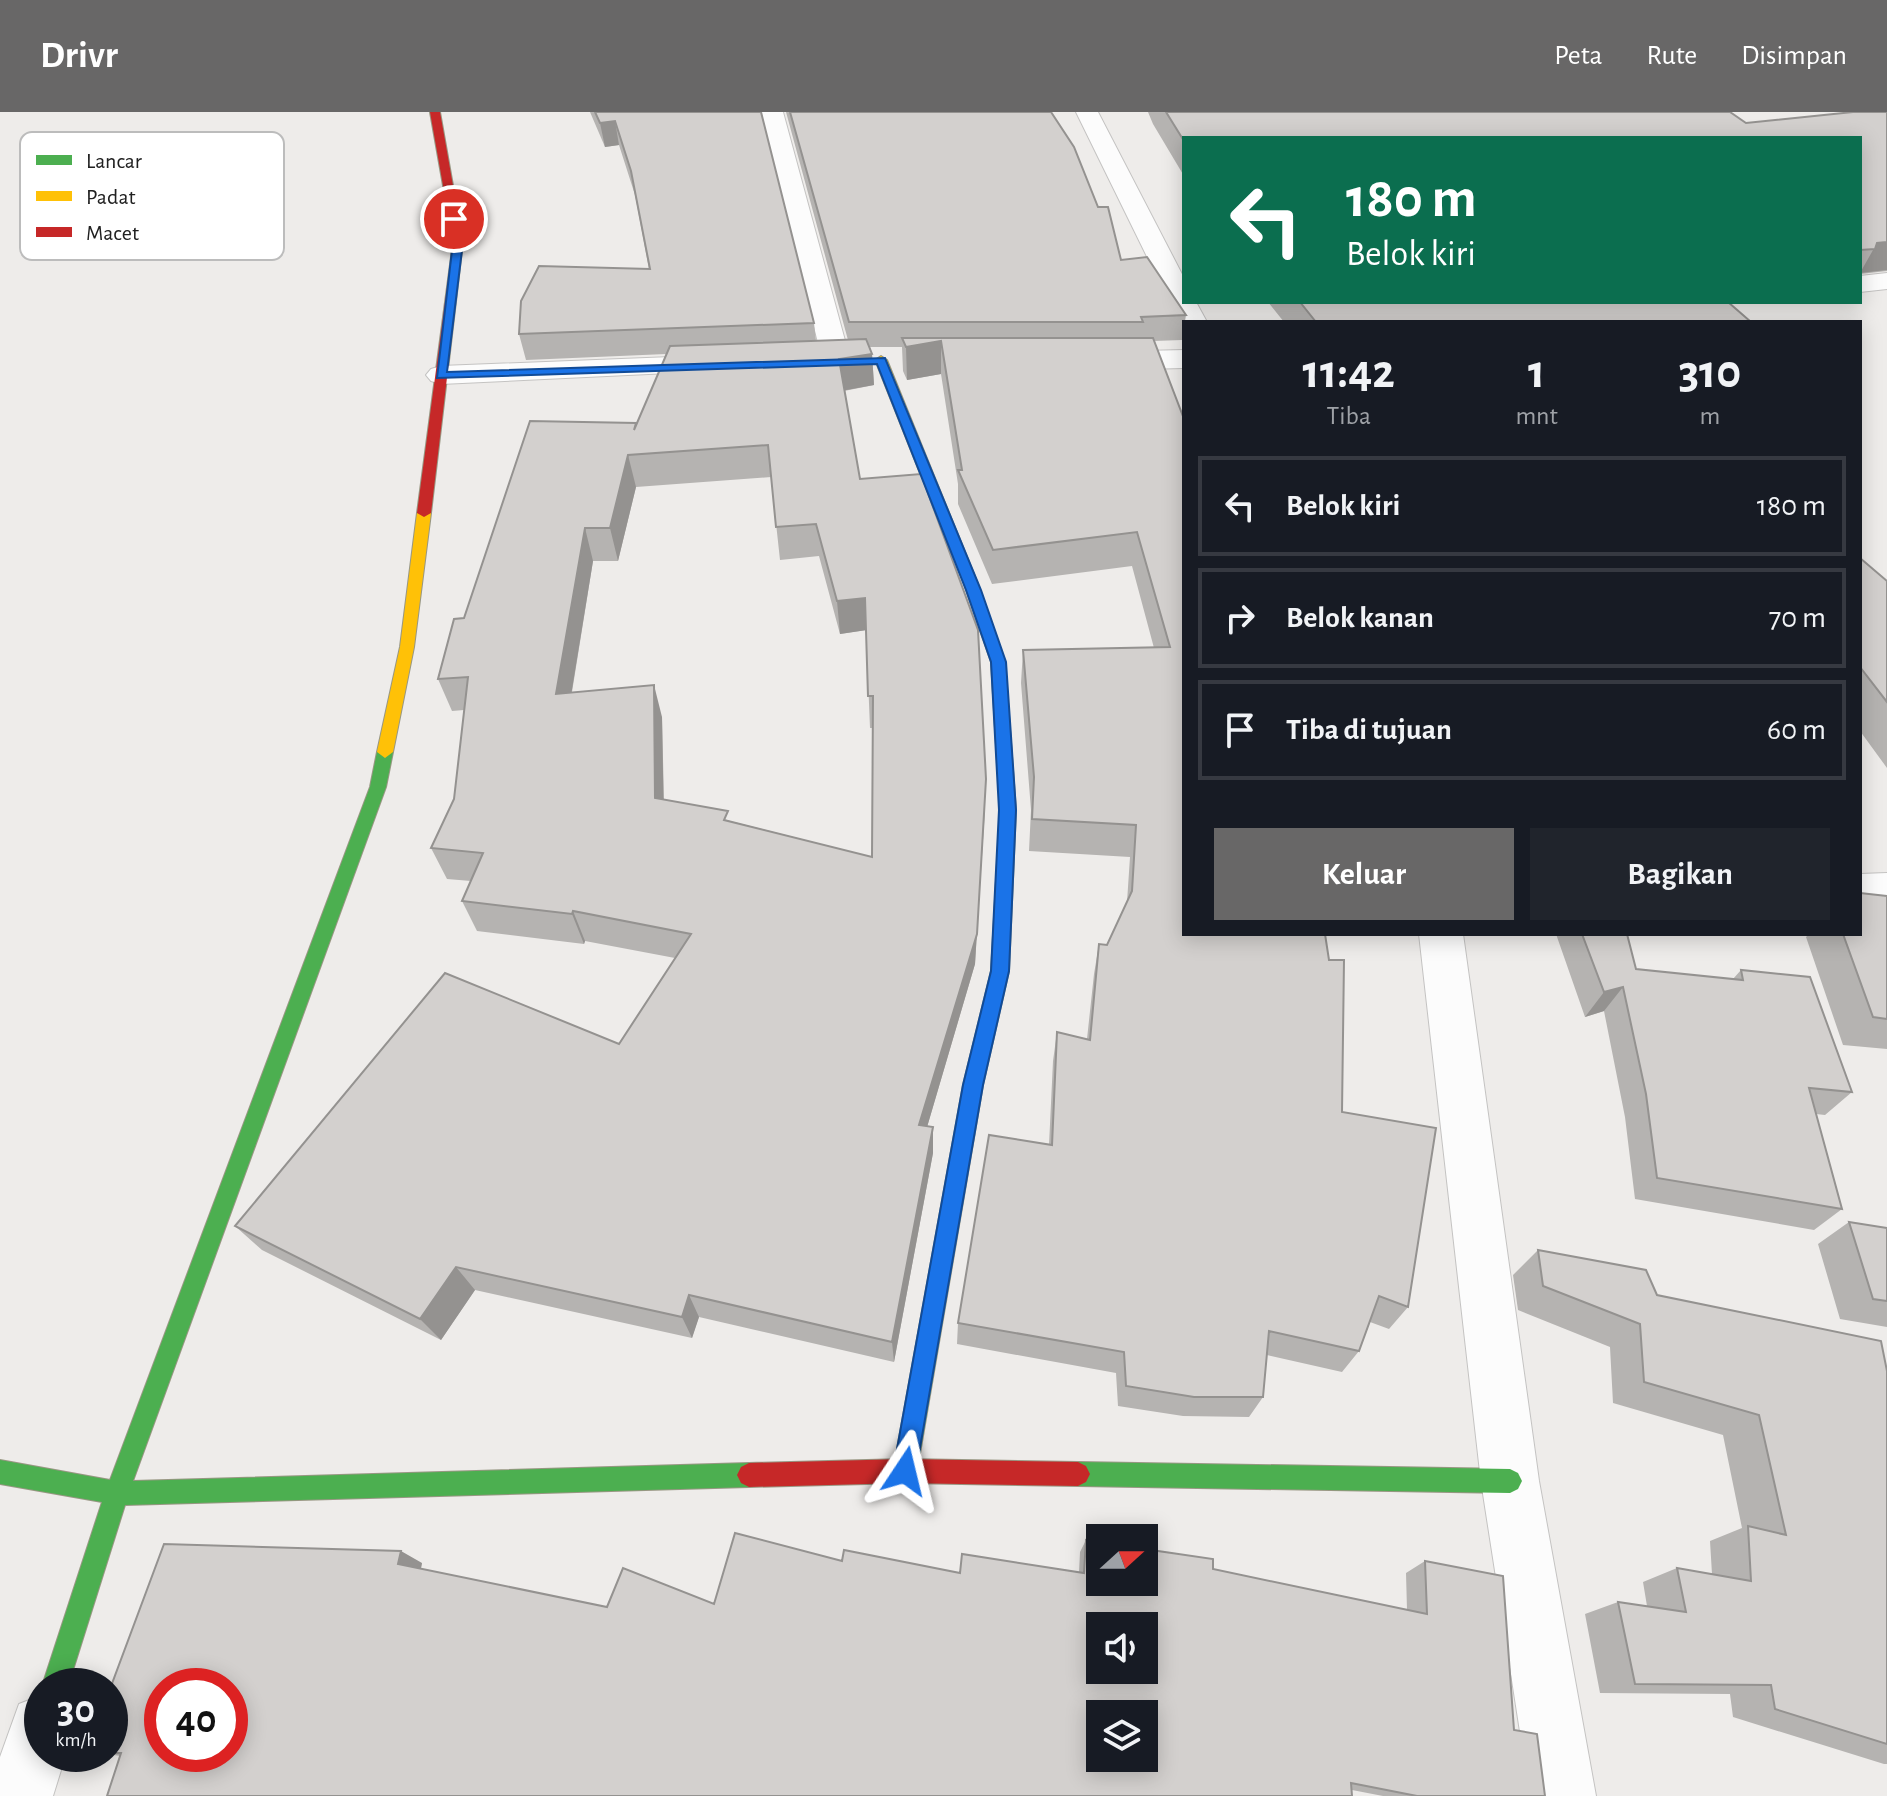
<!DOCTYPE html>
<html lang="id">
<style>
body{margin:0;font-family:"Alegreya Sans",sans-serif;background:#20242c;color:#f1f3f6;height:100vh;display:flex;flex-direction:column;font-size:30px;white-space:nowrap}
*{box-sizing:border-box;margin:0}
p{font-size:26px;color:#9ea1a6}
.icon{flex:none;width:44px;height:44px;fill:none;stroke:currentColor;stroke-width:2;stroke-linecap:round;stroke-linejoin:round}
.map{position:relative;flex:1;overflow:hidden}
.drawer{position:absolute;left:1182px;top:208px;width:680px;height:616px;display:flex;flex-direction:column;background:#171b24;border-radius:0px;box-shadow:0 4px 20px #0003}
.drawer>*{flex:none}
.banner{position:absolute;left:1182px;top:24px;width:680px;height:168px;border-radius:0px;box-shadow:0 4px 20px #0003;background:#0b6e4f;color:#fff;overflow:hidden}
.needle{width:52px;rotate:69deg}
.fabs{position:absolute;left:1086px;top:1412px;display:grid;gap:16px}
.fabs a{display:grid;place-items:center;width:72px;height:72px;border-radius:0px;background:#171b24;box-shadow:0 4px 20px #0003;font-size:40px}
.speed{position:absolute;left:24px;top:1556px;display:flex;gap:16px;font-size:40px;font-weight:700;text-align:center}
.speed>*{display:grid;place-content:center;width:104px;height:104px;border-radius:50%;background:#171b24;box-shadow:0 4px 20px #0003;line-height:1}
.speed small{font-size:20px;font-weight:400}
.speed .limit{border:12px solid #d22;background:#fff;color:#111}
.pin{position:absolute;display:grid;place-items:center;width:68px;height:68px;color:#fff;margin:-34px;border:4px solid #fff;border-radius:50%;box-shadow:0 2px 8px #0007}
.me{position:absolute;width:88px;margin:-44px;rotate:10deg;stroke-linejoin:round;filter:drop-shadow(0 0 6px #0008)}
.turn{display:flex;align-items:center;gap:28px;height:168px;padding:0 32px;font-size:36px}
.turn .icon{width:104px;height:104px;stroke-width:2.5}
.turn b{display:block;font-size:56px;line-height:68px}
.eta{display:flex;justify-content:space-evenly;align-items:center;height:136px;text-align:center}
.eta b{font-size:48px;font-weight:700;line-height:56px}
.cta{display:flex;gap:16px;margin-top:auto;padding:16px 32px}
.cta a{flex:1;height:92px;border-radius:0px;background:#686767;color:#fff;font-size:32px;font-weight:700;line-height:92px;text-align:center}
.cta a+a{background:#20242c;color:#f1f3f6}
ul{padding:0;list-style:none}
li{display:flex;align-items:center;gap:24px;height:100px;margin:0 16px 12px;padding:0 16px;border:4px solid #363941;border-radius:0px}
li div{flex:1}
li b{display:block;font-size:30px}
li em{font-style:normal}
header{display:flex;align-items:center;gap:48px;box-sizing:border-box;height:112px;padding:0 40px;background:#686767;color:#fff}
header strong{font-size:38px}
nav{display:flex;gap:44px;margin-inline-start:auto;font-size:28px}
.map>svg:first-child{display:block}
.lines{fill:none;stroke-linecap:round;stroke-linejoin:round}
.street-casing{stroke:#c4c3c2;stroke-width:2}
.fast-casing{stroke:#989783;stroke-width:2}
.slow-casing{stroke:#989783;stroke-width:2}
.jam-casing{stroke:#989783;stroke-width:2}
.street{fill:#fcfcfc;fill-rule:evenodd}
.fast{fill:#4caf50;fill-rule:evenodd}
.slow{fill:#ffc107;fill-rule:evenodd}
.jam{fill:#c62828;fill-rule:evenodd}
.wall{fill:#b5b3b1;fill-rule:evenodd}
.shaded-wall{fill:#949290}
.building{fill:#d3d0ce;stroke:#949290;stroke-width:2;fill-rule:evenodd}
.route{fill:#1a73e8;stroke:#114b97;stroke-width:2}
.key{fill:#fff;stroke:#bcbcbc;stroke-width:2}
.key-label{font-size:22px;fill:#202020}
</style>
<header>
<strong>Drivr</strong>
<nav><a>Peta</a><a>Rute</a><a>Disimpan</a></nav>
</header>
<div class="map">
<svg width="1887" height="1684" viewBox="0 0 1887 1684">
<rect width="100%" height="100%" fill="#eeecea"/>
<g class="lines">
<!-- street casing -->
<g class="street-casing">
<path id="street" d="M 761,0 L 783,0 L 850,247 L 846,253 L 826,253 L 822,247 Z
M 1076,0 L 1098,0 L 1184,166 L 1184,190 L 1196,190 L 1207,210 L 1184,210 L 1184,216 L 1179,210 Z
M 1887,161 L 1887,177 L 1860,180 L 1860,164 Z
M 1184,238 L 1184,256 L 1103,258 L 1093,255 L 1089,249 L 1093,243 L 1103,240 Z
M 722,243 L 732,246 L 736,252 L 732,258 L 441,272 L 431,269 L 426,263 L 431,257 L 441,254 Z
M 1887,761 L 1887,793 L 1860,794 L 1860,762 Z
M 1419,822 L 1463,822 L 1539,1369 L 1596,1684 L 1530,1684 L 1481,1369 Z
M 42,1583 L 42,1642 L 66,1642 L 53,1684 L 0,1684 L 0,1645 L 19,1592 Z"/>
</g>
<!-- fast casing -->
<g class="fast-casing">
<path id="fast" d="M 971,468 L 978,472 L 1005,550 L 1016,698 L 1009,859 L 983,973 L 917,1359 L 913,1367 L 905,1371 L 897,1367 L 893,1359 L 963,973 L 991,859 L 1000,698 L 991,550 L 964,472 Z
M 385,634 L 393,640 L 386,675 L 133,1369 L 749,1351 L 757,1355 L 761,1363 L 757,1371 L 749,1375 L 125,1393 L 68,1574 L 42,1574 L 102,1390 L 0,1372 L 0,1348 L 110,1368 L 370,675 L 377,640 Z
M 1078,1350 L 1510,1357 L 1518,1361 L 1522,1369 L 1518,1377 L 1510,1381 L 1078,1374 L 1070,1370 L 1066,1362 L 1070,1354 Z"/>
</g>
<!-- slow casing -->
<g class="slow-casing">
<path id="slow" d="M 881,244 L 887,248 L 978,472 L 976,475 L 971,476 L 964,472 L 875,248 Z
M 424,397 L 431,401 L 414,535 L 393,640 L 385,646 L 377,640 L 400,535 L 417,401 Z"/>
</g>
<!-- jam casing -->
<g class="jam-casing">
<path id="jam" d="M 430,0 L 440,0 L 463,130 L 431,401 L 424,405 L 417,401 L 453,130 Z
M 905,1347 L 1078,1350 L 1086,1354 L 1090,1362 L 1086,1370 L 1078,1374 L 905,1371 L 749,1375 L 741,1371 L 737,1363 L 741,1355 L 749,1351 Z"/>
</g>
<!-- street -->
<use href="#street" class="street"/>
<!-- fast -->
<use href="#fast" class="fast"/>
<!-- slow -->
<use href="#slow" class="slow"/>
<!-- jam -->
<use href="#jam" class="jam"/>
</g>
<!-- wall -->
<path class="wall" d="M 590,0 L 761,0 L 814,211 L 816,229 L 848,228 L 786,0 L 1051,0 L 1098,95 L 1121,148 L 1186,203 L 1182,228 L 1154,229 L 1184,822 L 1342,1000 L 1408,1195 L 1389,1217 L 1370,1210 L 1359,1239 L 1342,1260 L 1267,1243 L 1263,1285 L 1249,1305 L 1183,1304 L 1118,1294 L 1116,1261 L 957,1232 L 958,1211 L 1049,1033 L 1053,949 L 1057,920 L 1087,927 L 1094,862 L 1099,832 L 1107,833 L 1127,790 L 1130,745 L 1029,739 L 1031,698 L 1021,571 L 1023,538 L 1154,536 L 1132,454 L 992,472 L 958,392 L 958,372 L 941,262 L 907,268 L 903,259 L 902,235 L 870,235 L 872,242 L 874,273 L 844,279 L 860,367 L 985,698 L 975,852 L 927,1015 L 933,1015 L 933,1041 L 894,1250 L 699,1205 L 692,1226 L 475,1178 L 441,1228 L 262,1138 L 235,1114 L 619,932 L 675,846 L 585,829 L 584,832 L 477,819 L 462,789 L 471,769 L 447,767 L 431,736 L 454,687 L 464,598 L 452,599 L 438,567 L 464,506 L 637,313 L 666,242 L 526,248 L 519,222 L 649,157 L 635,83 L 619,33 L 605,35 ZM 771,365 L 780,448 L 819,444 L 840,522 L 866,518 L 870,616 L 873,616 L 872,745 L 730,709 L 664,688 L 662,605 L 572,580 L 593,449 L 618,449 L 636,375 Z
M 1148,0 L 1730,0 L 1746,11 L 1887,0 L 1887,159 L 1860,162 L 1860,26 L 1184,26 L 1184,64 L 1153,12 Z
M 1268,190 L 1728,190 L 1751,210 L 1284,210 Z
M 1860,446 L 1887,469 L 1887,656 L 1860,619 Z
M 1887,784 L 1887,937 L 1843,933 L 1806,825 L 1809,822 L 1860,822 Z
M 1556,822 L 1627,822 L 1636,857 L 1733,867 L 1741,858 L 1852,980 L 1825,1003 L 1816,1002 L 1842,1097 L 1814,1118 L 1635,1087 L 1625,1005 L 1604,899 L 1585,905 Z
M 1849,1110 L 1887,1116 L 1887,1215 L 1840,1207 L 1818,1132 Z
M 1538,1138 L 1657,1183 L 1887,1259 L 1887,1652 L 1884,1652 L 1733,1605 L 1730,1582 L 1600,1581 L 1585,1502 L 1618,1490 L 1647,1494 L 1643,1470 L 1677,1456 L 1712,1462 L 1710,1429 L 1742,1416 L 1723,1323 L 1613,1291 L 1610,1235 L 1518,1198 L 1513,1163 Z
M 1086,1428 L 1213,1457 L 1407,1498 L 1406,1461 L 1425,1449 L 1514,1618 L 1545,1684 L 1383,1684 L 1352,1678 L 121,1644 L 106,1642 L 110,1642 L 110,1577 L 422,1451 L 421,1457 L 607,1495 L 714,1492 L 842,1449 L 960,1461 L 1079,1460 L 1080,1440 Z"/>
<!-- shaded-wall -->
<path class="shaded-wall" d="M 615,9 L 619,33 L 605,35 L 600,11 Z
M 1887,130 L 1887,158 L 1860,161 L 1877,131 Z
M 941,229 L 941,262 L 907,268 L 906,235 Z
M 872,242 L 874,273 L 841,279 L 839,247 Z
M 628,343 L 636,375 L 618,449 L 610,416 Z
M 585,416 L 593,449 L 566,614 L 556,582 Z
M 865,486 L 867,518 L 840,522 L 837,489 Z
M 654,573 L 662,605 L 664,718 L 655,686 Z
M 986,667 L 975,852 L 920,1039 L 919,1013 Z
M 573,799 L 585,829 L 584,832 L 572,802 Z
M 1623,875 L 1604,899 L 1585,905 L 1604,880 Z
M 933,1015 L 933,1041 L 894,1250 L 892,1230 Z
M 456,1155 L 475,1178 L 441,1228 L 420,1207 Z
M 689,1183 L 699,1205 L 692,1226 L 682,1205 Z
M 401,1439 L 422,1451 L 419,1464 L 398,1452 Z"/>
<!-- building -->
<path class="building" d="M 595,0 L 761,0 L 814,211 L 519,222 L 521,189 L 539,154 L 650,157 L 631,59 L 615,9 L 600,11 Z
M 790,0 L 1051,0 L 1074,35 L 1098,95 L 1108,95 L 1121,148 L 1147,145 L 1186,203 L 1141,205 L 1143,210 L 849,210 Z
M 1166,0 L 1730,0 L 1746,11 L 1853,0 L 1887,0 L 1887,130 L 1877,131 L 1875,137 L 1860,138 L 1860,26 L 1184,26 L 1184,29 Z
M 1300,190 L 1728,190 L 1751,210 L 1316,210 Z
M 902,226 L 1153,226 L 1184,307 L 1184,822 L 1325,822 L 1329,848 L 1344,848 L 1342,1000 L 1436,1016 L 1408,1195 L 1379,1184 L 1359,1239 L 1269,1219 L 1263,1285 L 1194,1285 L 1126,1274 L 1124,1240 L 958,1211 L 989,1023 L 1052,1033 L 1057,920 L 1090,928 L 1099,832 L 1107,833 L 1132,779 L 1136,713 L 1032,707 L 1034,665 L 1023,538 L 1170,535 L 1137,420 L 993,438 L 958,358 L 962,358 L 941,229 L 906,235 Z
M 866,227 L 872,242 L 839,247 L 860,367 L 921,362 L 978,518 L 986,667 L 977,822 L 919,1013 L 933,1015 L 892,1230 L 689,1183 L 682,1205 L 456,1155 L 420,1207 L 235,1114 L 445,861 L 619,932 L 691,822 L 573,799 L 572,802 L 462,789 L 483,741 L 431,736 L 454,687 L 468,565 L 438,567 L 454,507 L 464,506 L 530,309 L 636,311 L 634,318 L 670,234 ZM 768,333 L 776,415 L 816,412 L 837,489 L 865,486 L 868,584 L 873,584 L 872,745 L 724,708 L 728,699 L 655,686 L 654,573 L 556,582 L 585,416 L 610,416 L 628,343 Z
M 1860,446 L 1887,469 L 1887,590 L 1860,555 Z
M 1860,781 L 1887,784 L 1887,907 L 1873,905 L 1843,822 L 1860,822 Z
M 1582,822 L 1627,822 L 1636,857 L 1743,868 L 1741,858 L 1810,865 L 1852,980 L 1809,976 L 1842,1097 L 1657,1066 L 1646,982 L 1623,875 L 1604,880 Z
M 1849,1110 L 1887,1116 L 1887,1189 L 1873,1187 Z
M 1538,1138 L 1646,1158 L 1657,1183 L 1881,1229 L 1887,1259 L 1887,1632 L 1775,1597 L 1771,1573 L 1635,1572 L 1618,1490 L 1686,1500 L 1677,1456 L 1751,1469 L 1748,1414 L 1786,1423 L 1759,1303 L 1644,1270 L 1640,1212 L 1543,1174 Z
M 735,1421 L 842,1449 L 844,1438 L 960,1461 L 962,1442 L 1084,1461 L 1086,1428 L 1100,1430 L 1100,1470 L 1144,1470 L 1144,1437 L 1213,1447 L 1213,1457 L 1427,1502 L 1425,1449 L 1503,1464 L 1514,1618 L 1537,1622 L 1545,1684 L 1417,1684 L 1351,1671 L 1352,1684 L 107,1684 L 121,1641 L 110,1641 L 110,1577 L 164,1432 L 401,1439 L 398,1452 L 607,1495 L 623,1456 L 714,1492 ZM 1100,1514 L 1144,1514 L 1144,1558 L 1100,1558 ZM 162,1574 L 230,1574 L 230,1642 L 162,1642 ZM 1100,1602 L 1144,1602 L 1144,1646 L 1100,1646 Z"/>
<!-- route -->
<path class="route" d="M 454,104 L 459,107 L 463,130 L 447,260 L 885,246 L 981,478 L 1006,550 L 1016,698 L 1009,859 L 983,973 L 916,1359 L 913,1368 L 905,1371 L 896,1368 L 893,1359 L 963,973 L 991,859 L 999,698 L 991,550 L 966,478 L 877,252 L 437,266 L 453,130 L 449,107 Z"/>
<!-- legend -->
<rect x="20" y="20" width="264" height="128" rx="12" class="key"/>
<rect x="36" y="43" width="36" height="10" fill="#4caf50"/>
<rect x="36" y="79" width="36" height="10" fill="#ffc107"/>
<rect x="36" y="115" width="36" height="10" fill="#c62828"/>
<g class="key-label">
<text x="86" y="56">Lancar</text>
<text x="86" y="92">Padat</text>
<text x="86" y="128">Macet</text>
</g>
</svg>
<div class="fabs">
<a><svg class="needle" viewBox="-14 -14 28 28"><path d="M0-13l5 13h-10z" fill="#e53935"/><path d="M0 13l5-13h-10z" fill="#9ea1a6"/></svg></a>
<a><svg class="icon" aria-label="sound" viewBox="0 0 24 24"><path d="M4 9h4l5-4v14l-5-4H4zM17 9q2 3 0 6"/></svg></a>
<a><svg class="icon" aria-label="layers" viewBox="0 0 24 24"><path d="M12 4l9 5-9 5-9-5zM3 14l9 5 9-5"/></svg></a>
</div>
<div class="speed"><div>30<small>km/h</small></div><div class="limit">40</div></div>
<div class="pin" style="left:454px;top:107px;background:#d93025"><svg class="icon" aria-label="arrive" viewBox="0 0 24 24"><path d="M6 21V4h12l-3 4 3 4H6"/></svg></div>
<svg class="me" style="left:905px;top:1359px" viewBox="-20 -20 40 40"><path d="M0-17L14 15 0 8-14 15z" fill="#1a73e8" stroke="#fff" stroke-width="4"/></svg>
<div class="banner">
<div class="turn"><svg class="icon" aria-label="left" viewBox="0 0 24 24"><path d="M17 20v-9H6M10 6l-5 5 5 5"/></svg><div><b>180 m</b>Belok kiri</div></div>
</div>
<section class="drawer">
<div class="eta">
<div><b>11:42</b><p>Tiba</p></div>
<div><b>1</b><p>mnt</p></div>
<div><b>310</b><p>m</p></div>
</div>
<ul>
<li><svg class="icon" aria-label="left" viewBox="0 0 24 24"><path d="M17 20v-9H6M10 6l-5 5 5 5"/></svg><div><b>Belok kiri</b></div><em>180 m</em></li>
<li><svg class="icon" aria-label="right" viewBox="0 0 24 24"><path d="M7 20v-9h11M14 6l5 5-5 5"/></svg><div><b>Belok kanan</b></div><em>70 m</em></li>
<li><svg class="icon" aria-label="arrive" viewBox="0 0 24 24"><path d="M6 21V4h12l-3 4 3 4H6"/></svg><div><b>Tiba di tujuan</b></div><em>60 m</em></li>
</ul>
<div class="cta"><a>Keluar</a><a>Bagikan</a></div>
</section>
</div>
